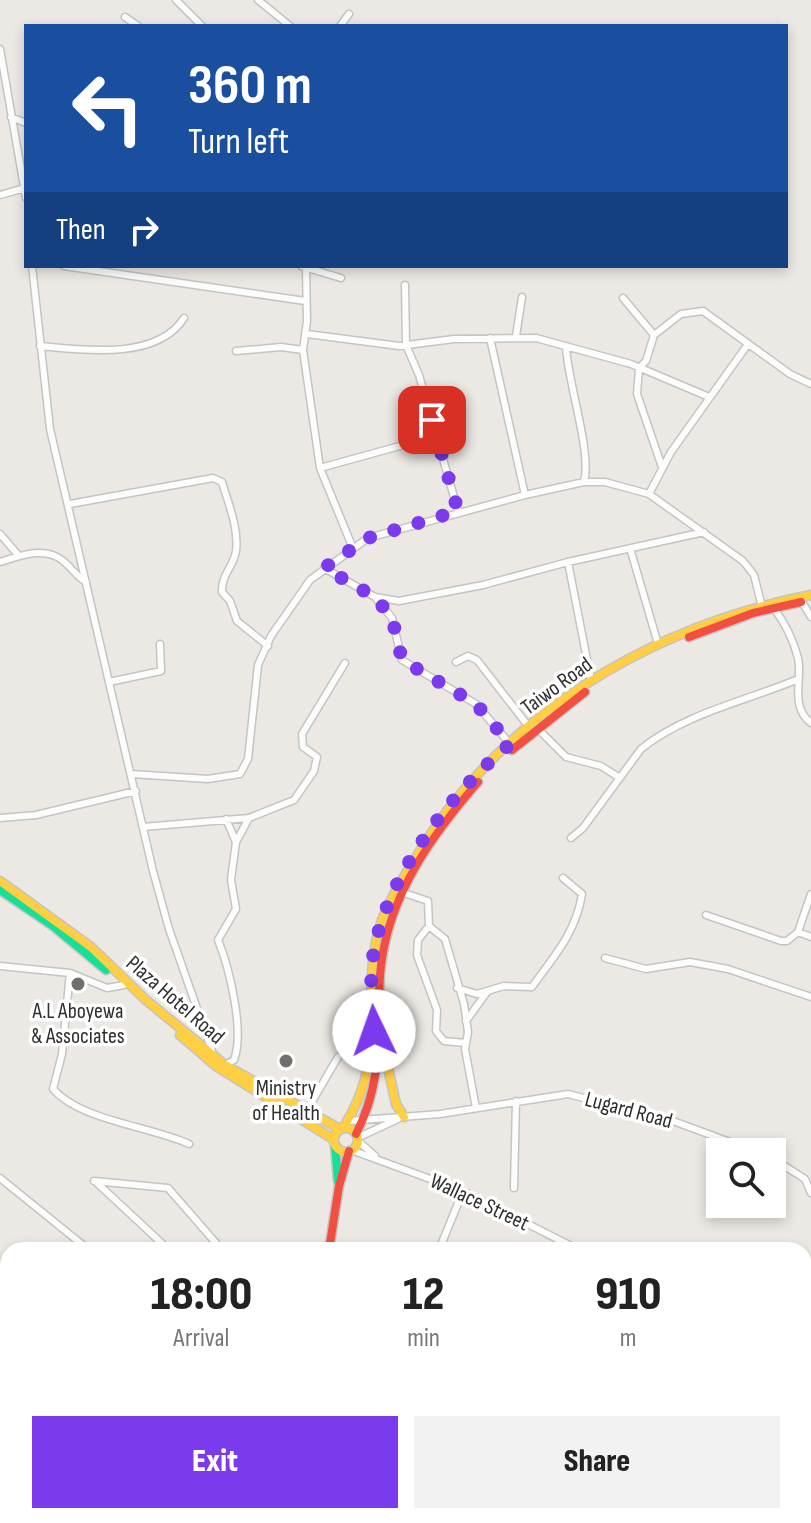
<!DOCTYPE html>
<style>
body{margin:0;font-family:"Sofia Sans Condensed",sans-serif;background:#f2f2f2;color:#222;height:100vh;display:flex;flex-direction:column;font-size:30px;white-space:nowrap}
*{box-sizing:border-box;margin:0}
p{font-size:26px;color:#767676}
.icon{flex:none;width:44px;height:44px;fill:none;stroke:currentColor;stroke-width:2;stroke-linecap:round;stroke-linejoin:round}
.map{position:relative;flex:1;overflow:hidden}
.details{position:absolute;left:0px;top:1242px;width:812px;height:282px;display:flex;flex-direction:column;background:#fff;border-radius:24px 24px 0 0;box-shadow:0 4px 12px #0003}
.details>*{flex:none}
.top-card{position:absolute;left:24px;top:24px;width:764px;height:244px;border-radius:0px;box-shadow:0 4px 12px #0003;background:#1a4fa0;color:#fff;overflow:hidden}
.tools{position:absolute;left:706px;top:1138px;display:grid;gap:16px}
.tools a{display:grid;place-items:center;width:80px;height:80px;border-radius:0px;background:#fff;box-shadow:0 4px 12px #0003;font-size:40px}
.pin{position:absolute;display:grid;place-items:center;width:68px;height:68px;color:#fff;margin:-34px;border-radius:16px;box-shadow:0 4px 12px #0006}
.me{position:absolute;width:88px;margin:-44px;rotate:357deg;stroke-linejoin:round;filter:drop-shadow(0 0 6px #0008)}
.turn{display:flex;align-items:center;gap:28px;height:168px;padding:0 32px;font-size:36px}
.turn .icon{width:104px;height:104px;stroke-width:2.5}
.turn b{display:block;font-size:56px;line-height:68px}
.then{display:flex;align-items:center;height:76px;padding:0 32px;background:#0003;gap:16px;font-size:30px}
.eta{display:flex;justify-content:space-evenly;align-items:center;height:136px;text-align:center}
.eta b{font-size:48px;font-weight:800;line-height:56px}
.button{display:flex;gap:16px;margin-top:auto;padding:16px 32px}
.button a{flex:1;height:92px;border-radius:0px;background:#7c3aed;color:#fff;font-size:32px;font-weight:800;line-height:92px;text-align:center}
.button a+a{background:#f2f2f2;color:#222}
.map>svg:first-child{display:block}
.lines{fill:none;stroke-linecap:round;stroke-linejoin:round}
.street-casing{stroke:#c5c4c5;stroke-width:9}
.fast-casing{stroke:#c5c4c5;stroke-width:11}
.slow-casing{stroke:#c5c4c5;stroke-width:11}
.jam-casing{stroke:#c5c4c5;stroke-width:11}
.street{stroke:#fcfcfb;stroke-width:6}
.fast{stroke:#16e098;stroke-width:8}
.slow{stroke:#ffcf43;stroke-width:8}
.jam{stroke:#f24e42;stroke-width:8}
.route{stroke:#7c3aed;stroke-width:14;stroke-dasharray:0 25.2}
.poi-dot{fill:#706f6e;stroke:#fff;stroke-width:3}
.labels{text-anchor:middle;stroke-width:7;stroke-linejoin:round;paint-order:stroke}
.street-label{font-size:22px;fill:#2e2e2e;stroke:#fff}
.poi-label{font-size:22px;fill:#2e2e2e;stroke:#fff}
</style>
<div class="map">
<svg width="811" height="1523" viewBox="0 0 811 1523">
<rect width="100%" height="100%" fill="#ece8e4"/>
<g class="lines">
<!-- street casing -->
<g class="street-casing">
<path id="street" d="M 176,0 L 202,26
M 258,0 L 290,26
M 125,17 L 138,26
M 340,26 L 349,14
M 0,49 L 26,198
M 11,117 L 26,123
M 0,195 L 25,188
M 32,266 L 50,429 L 153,871 L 169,929 L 212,1051
M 64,266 L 305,301
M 301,266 L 341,278
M 306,268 L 307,321 L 303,350 L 320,468 L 352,546
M 405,285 L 406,345 L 419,375 L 458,511
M 623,298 L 654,335 L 681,314 L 703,311 L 790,374 L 811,384
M 307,334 L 399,346 L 454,339 L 536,338 L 631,364 L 709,397
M 654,335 L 646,361 L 639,368 L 637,394 L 662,467
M 516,336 L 522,297
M 490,338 L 525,495
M 40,346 C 81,350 157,361 184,318
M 566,347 C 568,384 592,452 584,482
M 236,351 L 281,347 L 303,350
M 320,468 L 436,436
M 649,494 L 671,452 L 748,344
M 70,504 L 213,478 L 222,482 C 228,503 239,528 236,551 C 234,566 221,575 222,592 L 230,601 L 237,621 L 268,646
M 0,534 L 19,556
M 630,548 L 658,644
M 0,562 C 20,556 44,546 62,560 C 71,567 76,576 86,582
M 568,562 L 591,680
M 324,568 L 375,597 L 399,601 L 483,585 L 568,562 L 704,532
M 375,597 L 392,618 L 402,660 L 476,704 L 510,744
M 802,602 L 811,617
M 773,607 C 785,623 793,638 798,658 C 803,679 789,706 811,723
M 456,662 L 468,656 L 477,660 L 529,727
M 109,682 L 161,671 L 160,644
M 538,729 L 566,757 L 601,766 L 620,778
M 132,774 L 208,779 L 240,774 L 248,759 L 258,665 L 271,636 L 310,580 L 368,538 L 525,495 L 584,482 L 605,482 L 649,494 L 743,561 L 754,575 L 761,603
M 0,818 L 36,815 L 136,791
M 226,819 L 236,842
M 143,827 L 249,818
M 571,838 L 583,828 L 641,749 C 684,714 745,701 796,680
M 404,893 L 428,901 L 429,926 L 418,940 L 417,955 L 437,1010 L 436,1031 L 444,1041 L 465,1043
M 706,915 L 781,941 L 787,941 L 798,932 L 811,937
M 429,926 L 445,939 L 464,1004 L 468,1032 L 465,1049 L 476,1108
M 798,932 L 811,894
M 605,958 L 646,969 L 690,962 L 728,969 L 811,997
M 0,966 L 70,973 L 107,988 L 124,985
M 70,973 L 62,1054 L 53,1089 C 81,1121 150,1126 189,1144
M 457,988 L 477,994 L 504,986 L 532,987 C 554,956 576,933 582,894 L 563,878
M 466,1021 L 487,992
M 225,1065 L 234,1060 C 245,1031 229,967 218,940 L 236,909 L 231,880 L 236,842 L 249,818 L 294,800 L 314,771 L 317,757 L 303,747 L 302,734 L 345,663
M 306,1112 L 338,1057
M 348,1121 L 440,1114 L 568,1094 L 673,1121 L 757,1152
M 357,1138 L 398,1119
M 357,1140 L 375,1156
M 351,1150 L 463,1191 L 579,1250
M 772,1158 L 805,1179 L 811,1193
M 0,1178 L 89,1250
M 94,1181 L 168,1188 L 222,1250
M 96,1182 L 169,1250
M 514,1188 L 516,1101
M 439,1250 L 463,1191
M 0,1431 L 8,1440
M 804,1444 L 811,1448
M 103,1516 L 112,1523
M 660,1516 L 673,1523
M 438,1523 L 440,1516"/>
</g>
<!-- fast casing -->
<g class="fast-casing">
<path id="fast" d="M 0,890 L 53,926 L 106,970
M 335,1145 L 338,1181
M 0,1313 L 8,1319"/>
</g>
<!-- slow casing -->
<g class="slow-casing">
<path id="slow" d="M 0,881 L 91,947 L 146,1000 L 225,1065 L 340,1129
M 180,1035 L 216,1066 L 333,1139
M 384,1050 L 396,1104 L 404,1117
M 343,1128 C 390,1056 359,1003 379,929 C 387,902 404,877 418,854 C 503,713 653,626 811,595
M334 1140a12 12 0 1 1 24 0a12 12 0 1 1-24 0Z
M 273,1516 L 285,1523
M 238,1523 L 243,1516"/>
</g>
<!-- jam casing -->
<g class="jam-casing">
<path id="jam" d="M 689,637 L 753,613 L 801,602
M 512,750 L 585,692
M 356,1134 C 387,1074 374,1028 381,965 C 390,893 432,835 478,782
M 329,1250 L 339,1186 L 349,1151
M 0,1302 L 8,1308
M 286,1516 L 297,1523"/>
</g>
<!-- street -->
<use href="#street" class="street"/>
<!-- fast -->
<use href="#fast" class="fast"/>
<!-- slow -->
<use href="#slow" class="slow"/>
<!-- jam -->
<use href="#jam" class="jam"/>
</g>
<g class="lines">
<!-- route -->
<path class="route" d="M 374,1031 C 372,1005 369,977 374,951 C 388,874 451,793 510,744 L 476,704 L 402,660 L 392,618 L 375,597 L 324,568 L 368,538 L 458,511 L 432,420"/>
</g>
<!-- markers -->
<g class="poi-dot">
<circle cx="78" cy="984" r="8"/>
<circle cx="286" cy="1061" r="8"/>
</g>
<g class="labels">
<!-- street labels -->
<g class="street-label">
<text transform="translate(556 685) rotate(-36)" y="8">Taiwo Road</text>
<text transform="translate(176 999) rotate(41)" y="8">Plaza Hotel Road</text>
<text transform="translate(629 1109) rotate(15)" y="8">Lugard Road</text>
<text transform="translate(480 1201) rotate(25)" y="8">Wallace Street</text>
</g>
<!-- poi labels -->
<g class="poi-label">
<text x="78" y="1018">A.L Aboyewa<tspan x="78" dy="25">&amp; Associates</tspan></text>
<text x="286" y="1095">Ministry<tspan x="286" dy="25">of Health</tspan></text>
</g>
</g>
</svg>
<div class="tools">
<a><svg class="icon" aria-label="search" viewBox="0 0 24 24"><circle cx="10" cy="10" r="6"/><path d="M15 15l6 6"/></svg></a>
</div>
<div class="pin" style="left:432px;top:420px;background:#d93025"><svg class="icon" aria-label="arrive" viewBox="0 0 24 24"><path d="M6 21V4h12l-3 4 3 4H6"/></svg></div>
<svg class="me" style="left:374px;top:1031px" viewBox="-20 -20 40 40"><circle r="19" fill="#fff"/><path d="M0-13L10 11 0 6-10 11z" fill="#7c3aed"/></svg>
<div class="top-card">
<div class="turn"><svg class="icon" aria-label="left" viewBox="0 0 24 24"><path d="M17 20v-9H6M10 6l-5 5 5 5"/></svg><div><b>360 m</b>Turn left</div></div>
<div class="then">Then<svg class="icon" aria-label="right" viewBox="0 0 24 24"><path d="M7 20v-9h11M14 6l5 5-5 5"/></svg></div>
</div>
<section class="details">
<div class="eta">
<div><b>18:00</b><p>Arrival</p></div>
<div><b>12</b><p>min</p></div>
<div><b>910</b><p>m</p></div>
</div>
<div class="button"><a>Exit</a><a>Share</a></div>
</section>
</div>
